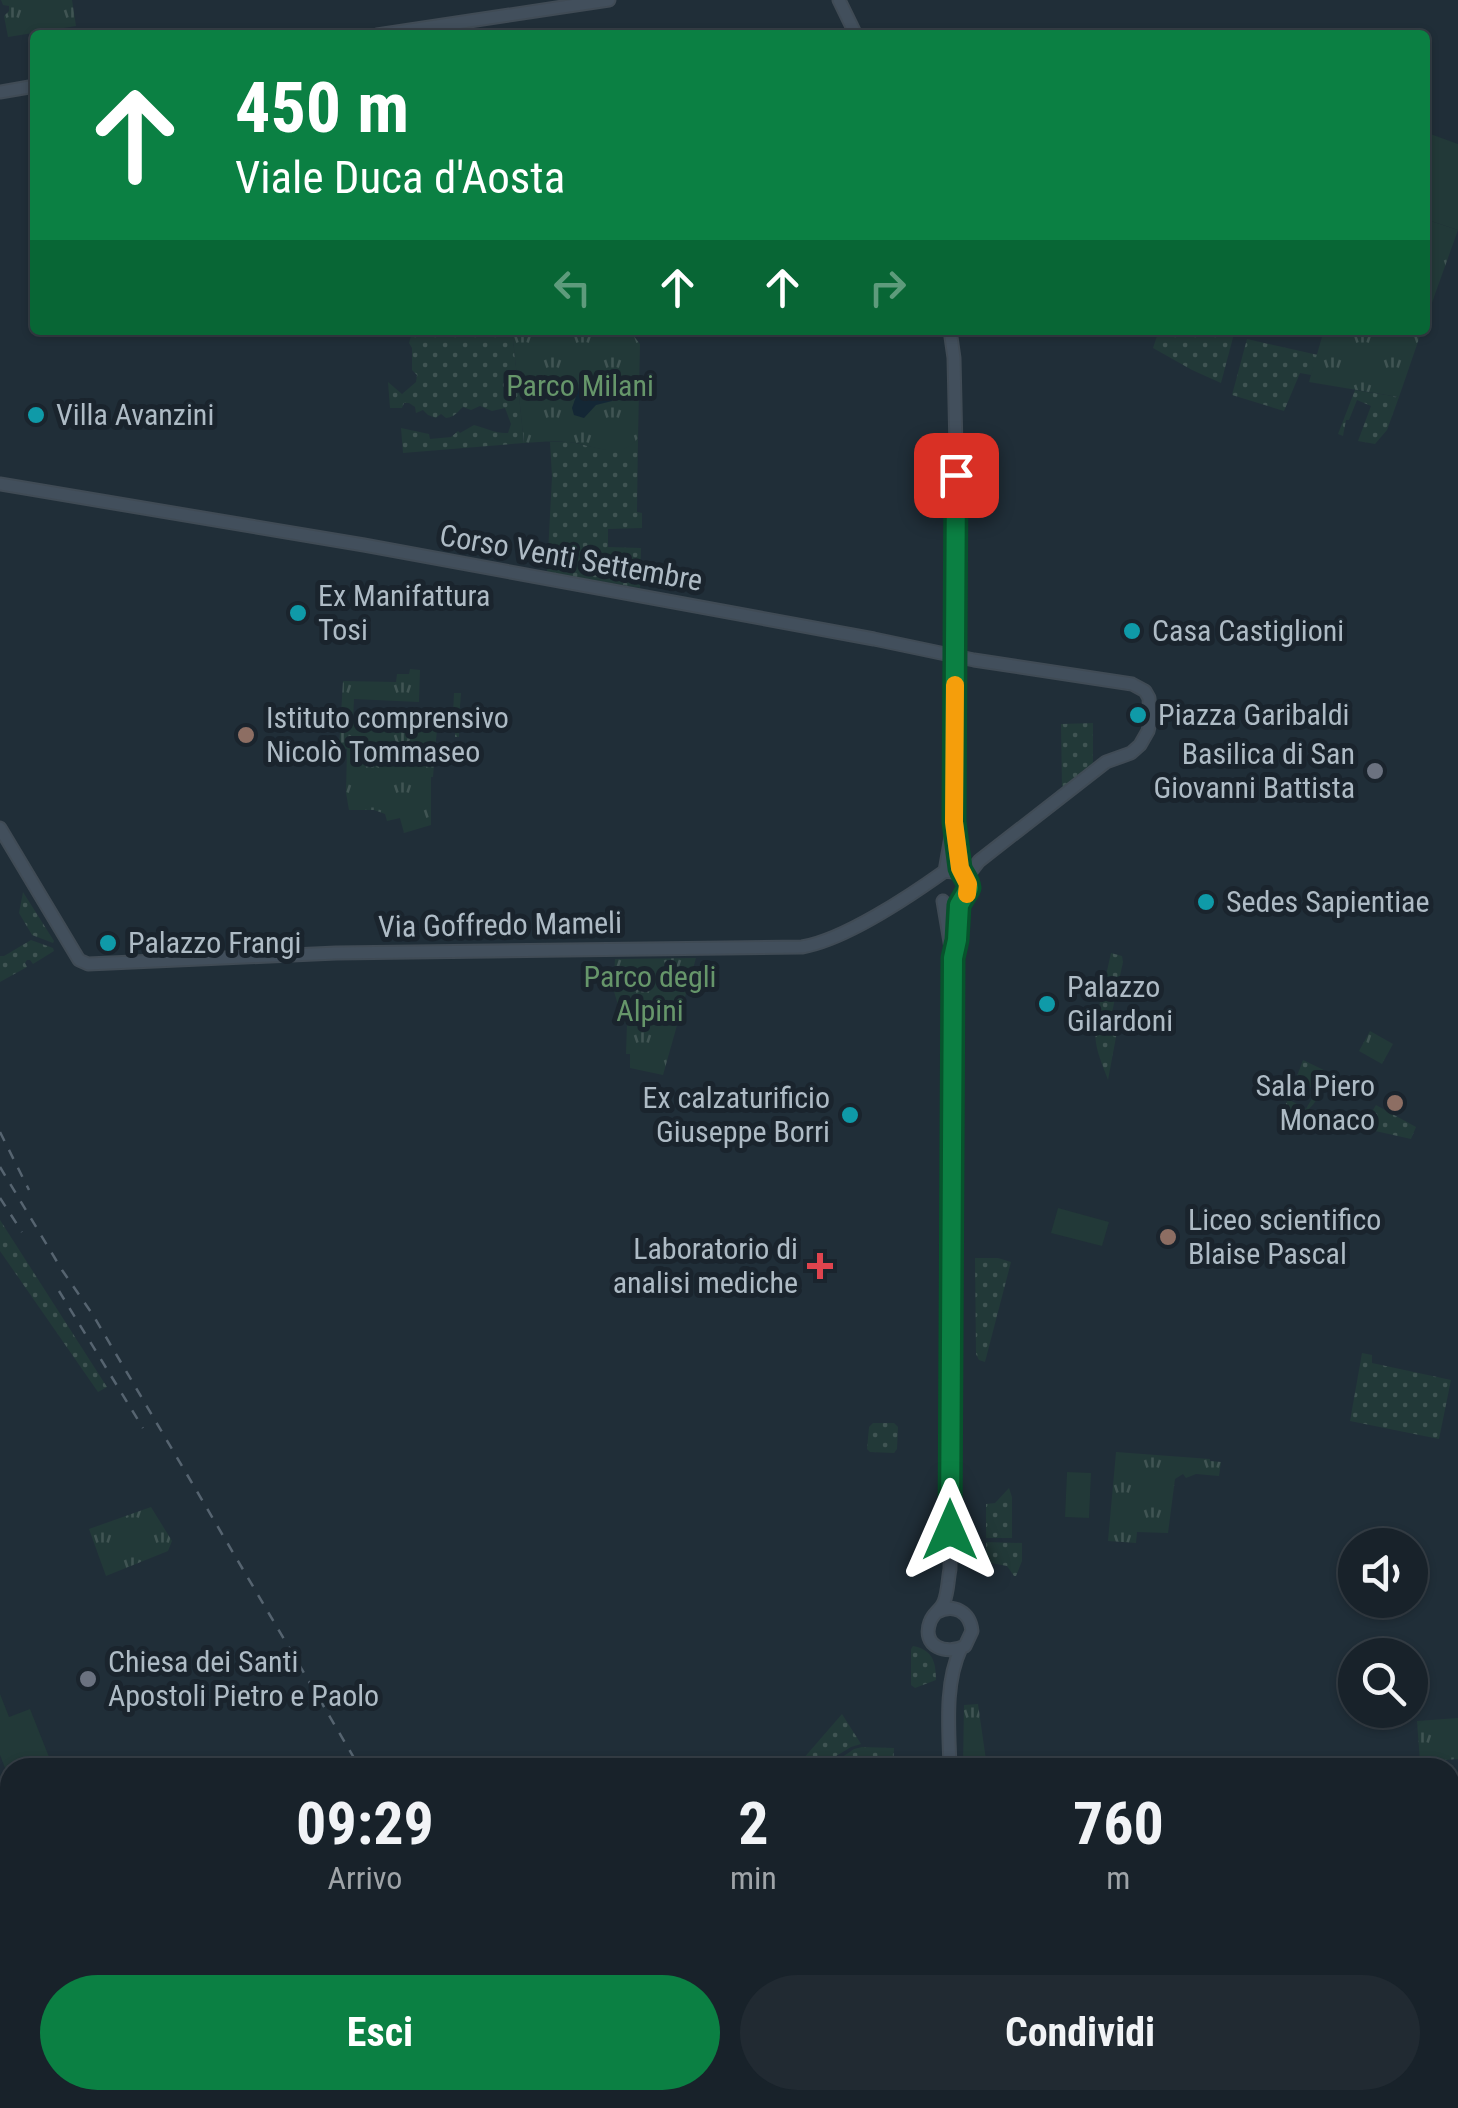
<!DOCTYPE html>
<html lang="it">
<meta charset="utf-8">
<style>
body{margin:0;font-family:"Roboto Condensed",sans-serif;background:#212a32;color:#f1f3f6;height:100vh;display:flex;flex-direction:column;font-size:38px;white-space:nowrap}
*{box-sizing:border-box;margin:0}
p{font-size:32px;color:#9fa4a8}
.icon{flex:none;width:55px;height:55px;fill:none;stroke:currentColor;stroke-width:2;stroke-linecap:round;stroke-linejoin:round}
.map{position:relative;flex:1;overflow:hidden}
.side{position:absolute;left:0px;top:1758px;width:1460px;height:352px;display:flex;flex-direction:column;background:#18222a;border-radius:30px 30px 0 0;box-shadow:0 2px 8px #0004,0 0 0 2px #363f47}
.side>*{flex:none}
.guide{position:absolute;left:30px;top:30px;width:1400px;height:305px;border-radius:10px;box-shadow:0 2px 8px #0004,0 0 0 2px #363f47;background:#0b8043;color:#fff;overflow:hidden}
.tools{position:absolute;left:1338px;top:1528px;display:grid;gap:20px}
.tools a{display:grid;place-items:center;width:90px;height:90px;border-radius:50%;background:#18222a;box-shadow:0 2px 8px #0004,0 0 0 2px #363f47;font-size:50px}
.pin{position:absolute;display:grid;place-items:center;width:85px;height:85px;color:#fff;margin:-42px;border-radius:20px;box-shadow:0 5px 15px #0006}
.me{position:absolute;width:110px;margin:-55px;rotate:0deg;stroke-linejoin:round;filter:drop-shadow(0 0 8px #0008)}
.turn{display:flex;align-items:center;gap:35px;height:210px;padding:0 40px;font-size:45px}
.turn .icon{width:130px;height:130px;stroke-width:2.5}
.turn b{display:block;font-size:70px;line-height:85px}
.lanes{display:flex;align-items:center;height:95px;padding:0 40px;background:#0003;justify-content:center;gap:50px;direction:ltr}
.lanes .off{opacity:.35}
.eta{display:flex;justify-content:space-evenly;align-items:center;height:170px;text-align:center}
.eta b{font-size:60px;font-weight:700;line-height:70px}
.cta{display:flex;gap:20px;margin-top:auto;padding:20px 40px}
.cta a{flex:1;height:115px;border-radius:60px;background:#0b8043;color:#fff;font-size:40px;font-weight:700;line-height:115px;text-align:center}
.cta a+a{background:#212a32;color:#f1f3f6}
.map>svg:first-child{display:block}
.grass{fill:url(#grass-dots)}
.forest{fill:url(#forest-firs)}
.park{fill:url(#park-tufts)}
.pitch{fill:#223938}
.water{fill:#142735}
.lines{fill:none;stroke-linecap:round;stroke-linejoin:round}
.secondary-casing{stroke:#404b55;stroke-width:15}
.primary-casing{stroke:#404b55;stroke-width:16}
.secondary{stroke:#424f5c;stroke-width:11}
.primary{stroke:#525f69;stroke-width:12}
.rail{stroke:#566470;stroke-width:2.5;stroke-dasharray:10 10;stroke-linecap:butt}
.route-casing{stroke:#07532c;stroke-width:25}
.route{stroke:#0b8043;stroke-width:18}
.slow{stroke:#f59e0b;stroke-width:18}
.culture-dot{fill:#0f9aa8;stroke:#1a242d;stroke-width:4}
.education-dot{fill:#8d6e63;stroke:#1a242d;stroke-width:4}
.worship-dot{fill:#6b7280;stroke:#1a242d;stroke-width:4}
.health-dot{fill:#e0444e;stroke:#1a242d;stroke-width:4}
.labels{text-anchor:middle;stroke-width:10;stroke-linejoin:round;paint-order:stroke}
.park-label{font-size:30px;fill:#66966a;stroke:#1a242d}
.poi-label{font-size:30px;fill:#aebbc5;stroke:#1a242d;text-anchor:start}
.street-label{font-size:30px;fill:#aebbc5;stroke:#1a242d}
</style>
<div class="map">
<svg width="1458" height="2108" viewBox="0 0 1458 2108">
<defs>
<pattern id="grass-dots" width="8" height="8" patternUnits="userSpaceOnUse" patternTransform="scale(2.5)"><rect width="8" height="8" fill="#223938"/><path d="M2 2h.1M6 6h.1" fill="none" stroke="#405453" stroke-width="1.8" stroke-linecap="round"/></pattern>
<pattern id="forest-firs" width="22" height="20" patternUnits="userSpaceOnUse" patternTransform="scale(2.5)"><rect width="22" height="20" fill="#223938"/><path d="M5 1l3.5 6h-7zM16 11l3.5 6h-7z" fill="#405453"/></pattern>
<pattern id="park-tufts" width="24" height="20" patternUnits="userSpaceOnUse" patternTransform="scale(2.5)"><rect width="24" height="20" fill="#223938"/><path d="M3 7l-1-3M5 7V3M7 7l1-3M15 17l-1-3M17 17v-4M19 17l1-3" fill="none" stroke="#405453"/></pattern>
</defs>
<rect width="100%" height="100%" fill="#202e38"/>
<!-- grass -->
<path class="grass" d="M 413,330 L 512,330 L 524,443 L 403,453 L 401,428 L 429,434 L 430,439 L 451,437 L 458,431 L 460,433 L 474,425 C 486,428 496,434 508,433 L 511,424 L 505,408 L 492,411 L 480,406 L 471,410 L 463,407 C 457,412 455,417 446,418 L 441,414 L 436,418 L 428,415 L 423,410 L 416,413 L 415,407 L 409,403 L 404,403 L 402,408 L 390,408 L 388,382 L 402,394 L 416,382 L 417,375 L 412,370 L 412,348 L 409,343 Z
M 1159,330 L 1235,330 L 1221,383 L 1192,370 L 1153,348 Z
M 1247,339 L 1318,355 L 1311,375 L 1300,373 L 1284,411 L 1232,395 Z
M 1355,390 L 1399,397 L 1387,430 L 1375,444 L 1358,441 L 1371,406 L 1357,400 L 1349,420 L 1346,420 L 1343,436 L 1338,434 Z
M 638,438 L 637,512 L 642,513 L 642,528 L 608,529 L 608,547 L 641,548 L 640,588 L 547,572 L 552,477 L 550,442 C 558,442 567,441 575,443 C 597,447 622,459 638,438 Z
M 1093,723 L 1093,766 L 1062,787 L 1061,724 Z
M 23,892 L 54,941 L 53,943 L 32,935 L 19,913 Z
M 31,940 L 53,948 L 54,951 L 33,964 L 30,960 L 27,960 L 25,963 L 27,967 L 0,982 L 0,956 L 4,956 Z
M 1111,953 L 1122,956 L 1123,962 L 1111,1017 L 1108,1020 L 1099,1022 L 1096,1020 Z
M 1116,1020 L 1119,1021 L 1108,1080 C 1102,1063 1093,1046 1096,1028 L 1107,1027 Z
M 1303,1060 L 1330,1073 C 1316,1098 1315,1119 1282,1113 L 1288,1099 L 1306,1109 L 1316,1091 L 1307,1085 L 1299,1082 L 1296,1088 L 1293,1087 Z
M 1376,1105 L 1416,1127 L 1411,1139 L 1362,1128 Z
M 0,1220 L 107,1387 L 98,1392 L 0,1251 Z
M 975,1258 L 998,1258 L 1011,1262 L 985,1362 L 979,1360 L 976,1354 Z
M 1362,1353 L 1372,1355 L 1372,1363 L 1451,1380 L 1439,1439 L 1350,1421 Z
M 873,1423 L 894,1423 L 898,1427 L 897,1449 L 894,1453 L 870,1452 L 867,1449 L 869,1427 Z
M 1009,1488 L 1012,1497 L 1012,1538 L 986,1538 L 986,1504 L 995,1503 Z
M 986,1542 L 1022,1543 L 1022,1561 L 1016,1576 L 1014,1576 L 1007,1566 L 991,1563 L 986,1565 Z
M 913,1646 C 933,1650 936,1662 936,1680 L 915,1688 L 911,1685 L 911,1649 Z
M 842,1714 L 861,1744 L 851,1747 L 818,1767 L 796,1767 Z
M 862,1747 L 894,1748 L 893,1767 L 842,1767 L 841,1758 L 854,1749 Z"/>
<!-- forest -->
<path class="forest" d="M 14,2100 L 117,2100 L 125,2108 L 0,2108 L 0,2104 Z"/>
<!-- park -->
<path class="park" d="M 1,0 L 72,0 L 76,26 L 8,37 L 4,16 L 9,11 L 9,6 L 3,5 Z
M 1425,219 L 1458,230 L 1425,322 Z
M 512,330 L 629,330 L 640,344 L 638,438 C 620,463 591,443 567,442 C 553,441 538,442 524,443 Z
M 1324,330 L 1422,330 L 1399,397 L 1309,382 Z
M 410,669 L 420,670 L 419,702 L 354,699 L 353,719 L 418,722 L 419,726 L 449,727 L 450,715 L 453,714 L 454,693 L 461,693 L 459,719 L 466,720 L 466,723 L 459,723 L 459,737 L 455,737 L 455,730 L 437,729 L 433,777 L 431,777 L 431,825 L 404,833 L 400,818 L 387,821 L 385,814 L 374,810 L 349,810 L 346,793 L 347,749 L 339,748 L 343,681 L 396,682 L 397,674 L 409,674 Z
M 696,958 L 663,1075 L 630,1068 L 630,1054 L 626,1054 L 627,1023 L 623,1022 L 613,988 L 615,959 Z
M 1370,1031 L 1393,1044 L 1382,1064 L 1359,1051 Z
M 1116,1452 L 1210,1459 L 1210,1461 L 1221,1462 L 1219,1476 L 1196,1474 L 1186,1478 L 1183,1474 L 1175,1479 L 1168,1533 L 1137,1532 L 1136,1543 L 1108,1541 Z
M 151,1507 L 172,1541 L 168,1551 L 106,1576 L 89,1529 Z
M 978,1704 L 987,1767 L 963,1767 L 964,1705 Z
M 1458,1718 L 1458,1759 L 1420,1762 L 1417,1721 Z"/>
<!-- pitch -->
<path class="pitch" d="M 1425,132 L 1458,144 L 1458,230 L 1425,219 Z
M 1058,1208 L 1109,1222 L 1102,1246 L 1051,1233 Z
M 1067,1472 L 1091,1473 L 1089,1518 L 1065,1517 Z
M 0,1694 L 9,1717 L 30,1709 L 53,1767 L 10,1768 L 10,1781 L 0,1755 Z"/>
<!-- water -->
<path class="water" d="M 606,383 L 614,390 L 612,401 L 596,405 L 584,418 L 574,415 L 572,408 L 580,385 L 593,386 Z"/>
<g class="lines">
<!-- secondary casing -->
<g class="secondary-casing">
<path id="secondary" d="M 839,0 L 856,35
M 377,35 L 609,0
M 0,92 L 35,86
M 950,330 L 954,358 L 956,449 L 954,822 L 961,873
M 0,484 L 364,545 L 874,639 L 974,660 L 1132,684 L 1145,691 L 1149,698 L 1150,722 L 1148,731 L 1140,745 L 1131,753 L 1106,762 L 979,861 L 969,874 L 968,891 L 959,905 L 957,939 L 953,958 L 950,1569 C 948,1579 948,1592 944,1602 C 941,1610 933,1613 930,1622 C 921,1646 946,1656 965,1646 L 972,1631 C 970,1612 954,1603 937,1612
M 0,828 L 79,960 L 88,964 L 336,953 L 802,947 C 844,940 910,896 945,871 L 961,873 L 968,879
M 945,871 L 952,831
M 943,901 L 952,954
M 950,1768 C 949,1729 944,1684 961,1648
M 152,2100 L 160,2108
M 948,2108 L 948,2100"/>
</g>
<!-- primary casing -->
<g class="primary-casing">
<path id="primary" d="M 0,1956 L 10,1965
M 134,2100 L 142,2108
M 167,2100 L 176,2108"/>
</g>
<!-- secondary -->
<use href="#secondary" class="secondary"/>
<!-- primary -->
<use href="#primary" class="primary"/>
<!-- rail -->
<path class="rail" d="M 0,1132 L 29,1190
M 0,1167 L 62,1270 L 93,1315 L 360,1768
M 0,1198 L 22,1232
M 59,1291 L 143,1428
M 553,2100 L 558,2108"/>
</g>
<g class="lines">
<!-- route casing -->
<g class="route-casing">
<path id="route" d="M 950,1530 L 953,958 L 957,940 L 959,905 L 969,888 C 968,879 962,875 960,868 L 954,822 L 956,475"/>
</g>
<!-- route -->
<use href="#route" class="route"/>
<!-- slow -->
<path class="slow" d="M 955,685 L 954,822 L 960,868 L 968,884 L 967,894"/>
</g>
<!-- markers -->
<g class="culture-dot">
<circle cx="36" cy="415" r="10"/>
<circle cx="298" cy="613" r="10"/>
<circle cx="1132" cy="631" r="10"/>
<circle cx="1138" cy="715" r="10"/>
<circle cx="1206" cy="902" r="10"/>
<circle cx="108" cy="943" r="10"/>
<circle cx="1047" cy="1004" r="10"/>
<circle cx="850" cy="1115" r="10"/>
</g>
<g class="education-dot">
<circle cx="246" cy="735" r="10"/>
<circle cx="1395" cy="1103" r="10"/>
<circle cx="1168" cy="1237" r="10"/>
</g>
<g class="worship-dot">
<circle cx="1375" cy="771" r="10"/>
<circle cx="88" cy="1679" r="10"/>
</g>
<path class="health-dot" d="M815 1251h10v10h10v10h-10v10h-10v-10h-10v-10h10z"/>
<g class="labels">
<!-- park labels -->
<g class="park-label">
<text x="580" y="396">Parco Milani</text>
<text x="650" y="987">Parco degli<tspan x="650" dy="34">Alpini</tspan></text>
</g>
<!-- poi labels -->
<g class="poi-label">
<text x="56" y="425">Villa Avanzini</text>
<text x="318" y="606">Ex Manifattura<tspan x="318" dy="34">Tosi</tspan></text>
<text x="1152" y="641">Casa Castiglioni</text>
<text x="1158" y="725">Piazza Garibaldi</text>
<text x="266" y="728">Istituto comprensivo<tspan x="266" dy="34">Nicolò Tommaseo</tspan></text>
<text x="1355" y="764" text-anchor="end">Basilica di San<tspan x="1355" dy="34">Giovanni Battista</tspan></text>
<text x="1226" y="912">Sedes Sapientiae</text>
<text x="128" y="953">Palazzo Frangi</text>
<text x="1067" y="997">Palazzo<tspan x="1067" dy="34">Gilardoni</tspan></text>
<text x="1375" y="1096" text-anchor="end">Sala Piero<tspan x="1375" dy="34">Monaco</tspan></text>
<text x="830" y="1108" text-anchor="end">Ex calzaturificio<tspan x="830" dy="34">Giuseppe Borri</tspan></text>
<text x="1188" y="1230">Liceo scientifico<tspan x="1188" dy="34">Blaise Pascal</tspan></text>
<text x="798" y="1259" text-anchor="end">Laboratorio di<tspan x="798" dy="34">analisi mediche</tspan></text>
<text x="108" y="1672">Chiesa dei Santi<tspan x="108" dy="34">Apostoli Pietro e Paolo</tspan></text>
</g>
<!-- street labels -->
<g class="street-label">
<text transform="translate(571 558) rotate(10)" y="10">Corso Venti Settembre</text>
<text transform="translate(500 925) rotate(-1)" y="10">Via Goffredo Mameli</text>
</g>
</g>
</svg>
<div class="tools">
<a><svg class="icon" aria-label="sound" viewBox="0 0 24 24"><path d="M4 9h4l5-4v14l-5-4H4zM17 9q2 3 0 6"/></svg></a>
<a><svg class="icon" aria-label="search" viewBox="0 0 24 24"><circle cx="10" cy="10" r="6"/><path d="M15 15l6 6"/></svg></a>
</div>
<div class="pin" style="left:956px;top:475px;background:#d93025"><svg class="icon" aria-label="arrive" viewBox="0 0 24 24"><path d="M6 21V4h12l-3 4 3 4H6"/></svg></div>
<svg class="me" style="left:950px;top:1530px" viewBox="-20 -20 40 40"><path d="M0-17L14 15 0 8-14 15z" fill="#0b8043" stroke="#fff" stroke-width="4"/></svg>
<div class="guide">
<div class="turn"><svg class="icon" aria-label="ahead" viewBox="0 0 24 24"><path d="M12 20V5M6 11l6-6 6 6"/></svg><div><b>450 m</b>Viale Duca d'Aosta</div></div>
<div class="lanes"><svg class="icon off" aria-label="left" viewBox="0 0 24 24"><path d="M17 20v-9H6M10 6l-5 5 5 5"/></svg><svg class="icon" aria-label="ahead" viewBox="0 0 24 24"><path d="M12 20V5M6 11l6-6 6 6"/></svg><svg class="icon" aria-label="ahead" viewBox="0 0 24 24"><path d="M12 20V5M6 11l6-6 6 6"/></svg><svg class="icon off" aria-label="right" viewBox="0 0 24 24"><path d="M7 20v-9h11M14 6l5 5-5 5"/></svg></div>
</div>
<section class="side">
<div class="eta">
<div><b>09:29</b><p>Arrivo</p></div>
<div><b>2</b><p>min</p></div>
<div><b>760</b><p>m</p></div>
</div>
<div class="cta"><a>Esci</a><a>Condividi</a></div>
</section>
</div>
